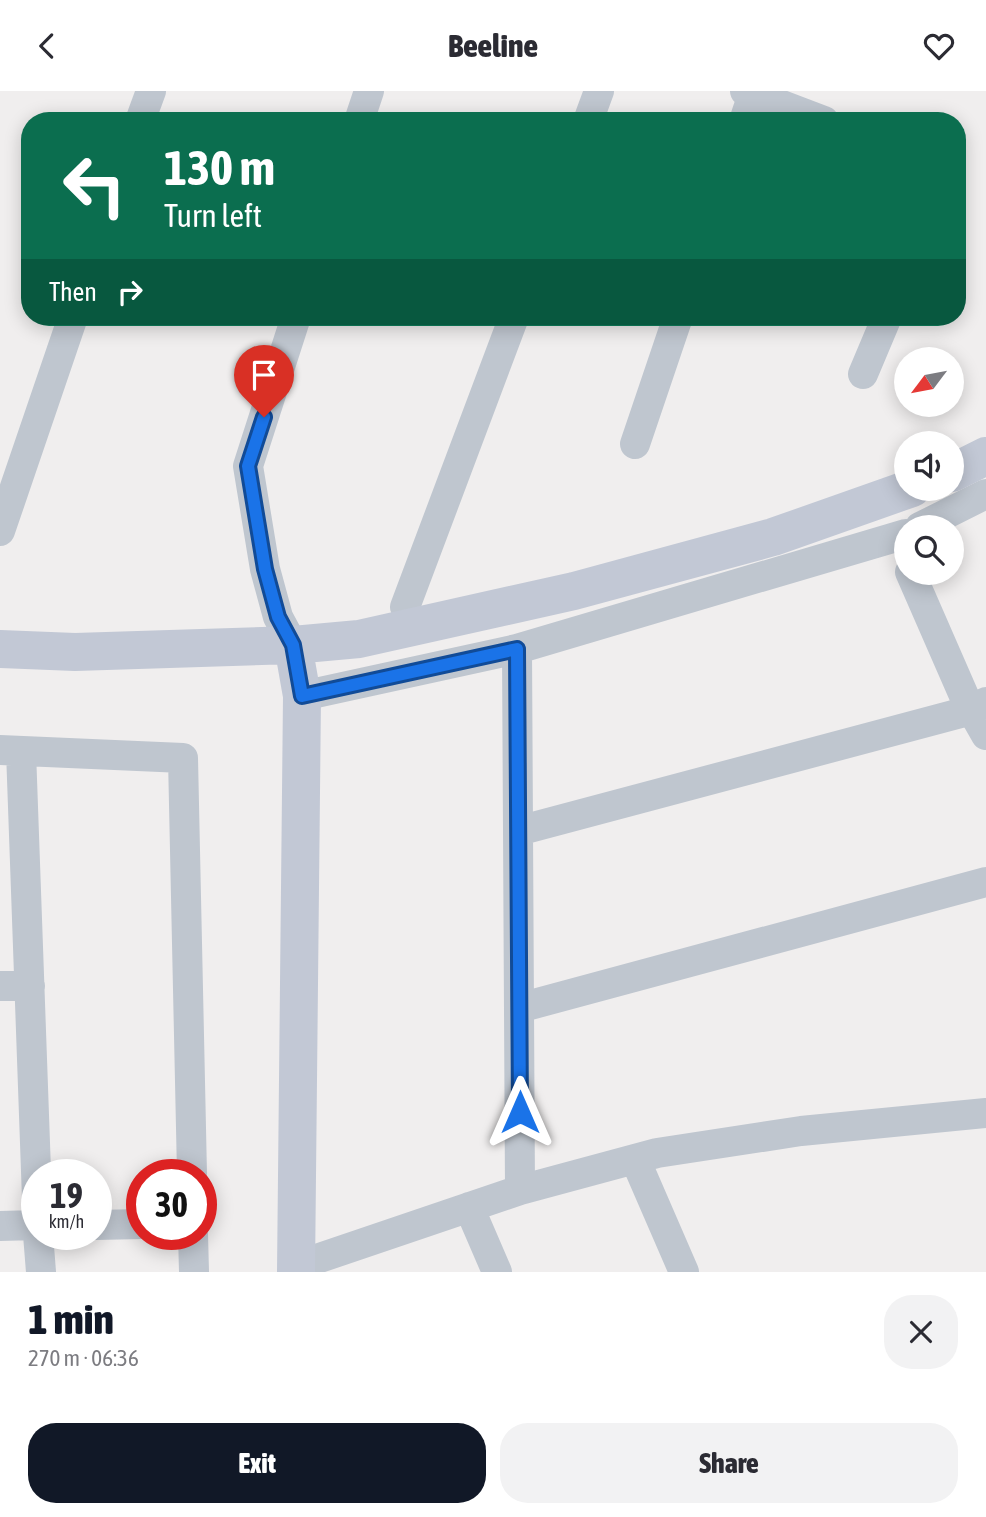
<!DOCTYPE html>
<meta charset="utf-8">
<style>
body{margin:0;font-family:"Asap Condensed",sans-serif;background:#f2f2f3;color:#2b2b33;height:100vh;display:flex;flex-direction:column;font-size:26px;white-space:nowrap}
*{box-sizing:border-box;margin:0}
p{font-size:23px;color:#7c7c81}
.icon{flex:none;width:38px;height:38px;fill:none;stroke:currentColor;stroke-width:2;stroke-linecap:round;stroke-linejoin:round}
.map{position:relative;height:1181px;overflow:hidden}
.sheet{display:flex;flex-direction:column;background:#fff;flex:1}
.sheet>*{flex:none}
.banner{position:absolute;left:21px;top:21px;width:945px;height:214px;border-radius:28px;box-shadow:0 4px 18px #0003;background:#0b6e4f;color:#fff;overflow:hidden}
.needle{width:46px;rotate:238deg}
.fabs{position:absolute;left:894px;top:256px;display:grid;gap:14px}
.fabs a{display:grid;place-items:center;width:70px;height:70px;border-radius:50%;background:#fff;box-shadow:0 4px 18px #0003;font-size:35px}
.speed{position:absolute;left:21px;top:1068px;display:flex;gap:14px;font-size:35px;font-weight:700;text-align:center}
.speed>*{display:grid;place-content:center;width:91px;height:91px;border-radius:50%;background:#fff;box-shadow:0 4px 18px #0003;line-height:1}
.speed small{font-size:18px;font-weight:400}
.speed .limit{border:10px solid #d22;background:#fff;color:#111}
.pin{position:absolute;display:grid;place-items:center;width:60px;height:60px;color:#fff;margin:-72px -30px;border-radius:50% 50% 50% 0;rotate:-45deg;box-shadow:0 0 7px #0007}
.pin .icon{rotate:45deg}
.me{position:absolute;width:77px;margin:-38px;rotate:0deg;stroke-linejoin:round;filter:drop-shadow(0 0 5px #0008)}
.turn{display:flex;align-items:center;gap:24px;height:147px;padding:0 28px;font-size:32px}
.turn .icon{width:91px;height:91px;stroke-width:2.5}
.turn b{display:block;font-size:49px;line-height:60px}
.then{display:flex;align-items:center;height:66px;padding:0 28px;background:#0003;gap:14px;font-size:26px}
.round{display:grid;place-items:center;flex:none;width:74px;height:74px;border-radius:28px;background:#f2f2f3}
.head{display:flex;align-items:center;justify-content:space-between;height:119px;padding:0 28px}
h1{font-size:42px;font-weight:800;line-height:52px;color:#111827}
.primary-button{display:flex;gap:14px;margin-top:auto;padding:14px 28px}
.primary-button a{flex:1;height:80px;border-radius:28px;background:#111827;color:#fff;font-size:28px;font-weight:800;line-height:80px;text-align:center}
.primary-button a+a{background:#f2f2f3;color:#2b2b33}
header{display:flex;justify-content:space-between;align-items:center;height:91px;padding:0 28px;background:#fff;font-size:32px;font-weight:800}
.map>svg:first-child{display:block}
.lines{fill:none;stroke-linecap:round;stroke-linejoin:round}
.street{stroke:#bfc6cf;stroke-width:30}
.secondary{stroke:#c2c8d5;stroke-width:38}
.route-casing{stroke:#114b97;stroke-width:18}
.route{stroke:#1a73e8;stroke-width:12}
</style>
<header><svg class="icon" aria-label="back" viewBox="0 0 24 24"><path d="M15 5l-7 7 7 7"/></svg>Beeline<svg class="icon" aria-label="heart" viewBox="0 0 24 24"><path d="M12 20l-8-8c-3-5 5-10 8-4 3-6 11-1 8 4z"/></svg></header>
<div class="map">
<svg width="986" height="1181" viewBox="0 0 986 1181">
<rect width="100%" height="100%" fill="#f0eeee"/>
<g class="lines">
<!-- street -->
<path class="street" d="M 745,0 L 824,30
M 140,30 L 151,0
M 359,30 L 369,0
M 588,30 L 599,0
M 744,30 L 753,3
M 863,283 L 887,226
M 635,353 L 678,226
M 920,436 L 986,403
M 0,440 L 73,226
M 910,481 L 965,607 L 986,644
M 405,516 L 514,226
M 293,554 L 278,526 L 265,478 L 248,375 L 296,226
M 517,558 L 520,1099
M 302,605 L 517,558 L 906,443
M 0,659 L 183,667 L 192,1083
M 21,660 L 37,1108
M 518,740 L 972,619 L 986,611
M 0,895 L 30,895
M 519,917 L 986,791
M 635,1068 L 684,1181
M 469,1116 L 497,1181
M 96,1134 L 142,1133
M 0,1135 L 37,1134
M 38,1143 L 41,1181
M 193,1143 L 194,1181
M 296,1175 L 520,1099 L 657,1062 L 801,1040 L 986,1022"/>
<!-- secondary -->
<path class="secondary" d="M 952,382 L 986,365
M 293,554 L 302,605 L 296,1181
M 0,558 L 75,561 L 293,554 L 359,548 L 574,500 L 773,446 L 912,397"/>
</g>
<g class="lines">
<!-- route casing -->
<g class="route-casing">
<path id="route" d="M 264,326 L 248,375 L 265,478 L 278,526 L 293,554 L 302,605 L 517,558 L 520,1021"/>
</g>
<!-- route -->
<use href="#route" class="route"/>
</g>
</svg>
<div class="fabs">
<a><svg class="needle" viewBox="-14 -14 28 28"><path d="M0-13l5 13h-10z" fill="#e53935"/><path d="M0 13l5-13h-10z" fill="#7c7c81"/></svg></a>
<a><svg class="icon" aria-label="sound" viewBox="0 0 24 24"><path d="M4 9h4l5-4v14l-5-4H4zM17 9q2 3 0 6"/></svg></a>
<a><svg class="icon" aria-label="search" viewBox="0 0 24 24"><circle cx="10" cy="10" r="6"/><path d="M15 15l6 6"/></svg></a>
</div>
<div class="speed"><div>19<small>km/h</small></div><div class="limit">30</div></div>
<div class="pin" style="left:264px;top:326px;background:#d93025"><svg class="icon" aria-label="arrive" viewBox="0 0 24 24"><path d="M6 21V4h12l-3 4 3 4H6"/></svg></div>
<svg class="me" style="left:520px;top:1021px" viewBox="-20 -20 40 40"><path d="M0-17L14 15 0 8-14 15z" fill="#1a73e8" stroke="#fff" stroke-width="4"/></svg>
<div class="banner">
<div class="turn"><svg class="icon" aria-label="left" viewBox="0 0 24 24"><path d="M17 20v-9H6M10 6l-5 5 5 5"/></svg><div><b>130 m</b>Turn left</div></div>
<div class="then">Then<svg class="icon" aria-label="right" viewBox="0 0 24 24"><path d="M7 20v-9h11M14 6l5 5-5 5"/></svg></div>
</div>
</div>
<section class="sheet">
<div class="head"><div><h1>1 min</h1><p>270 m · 06:36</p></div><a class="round"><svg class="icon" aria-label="close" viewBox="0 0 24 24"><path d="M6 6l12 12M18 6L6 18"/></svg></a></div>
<div class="primary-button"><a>Exit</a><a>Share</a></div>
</section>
